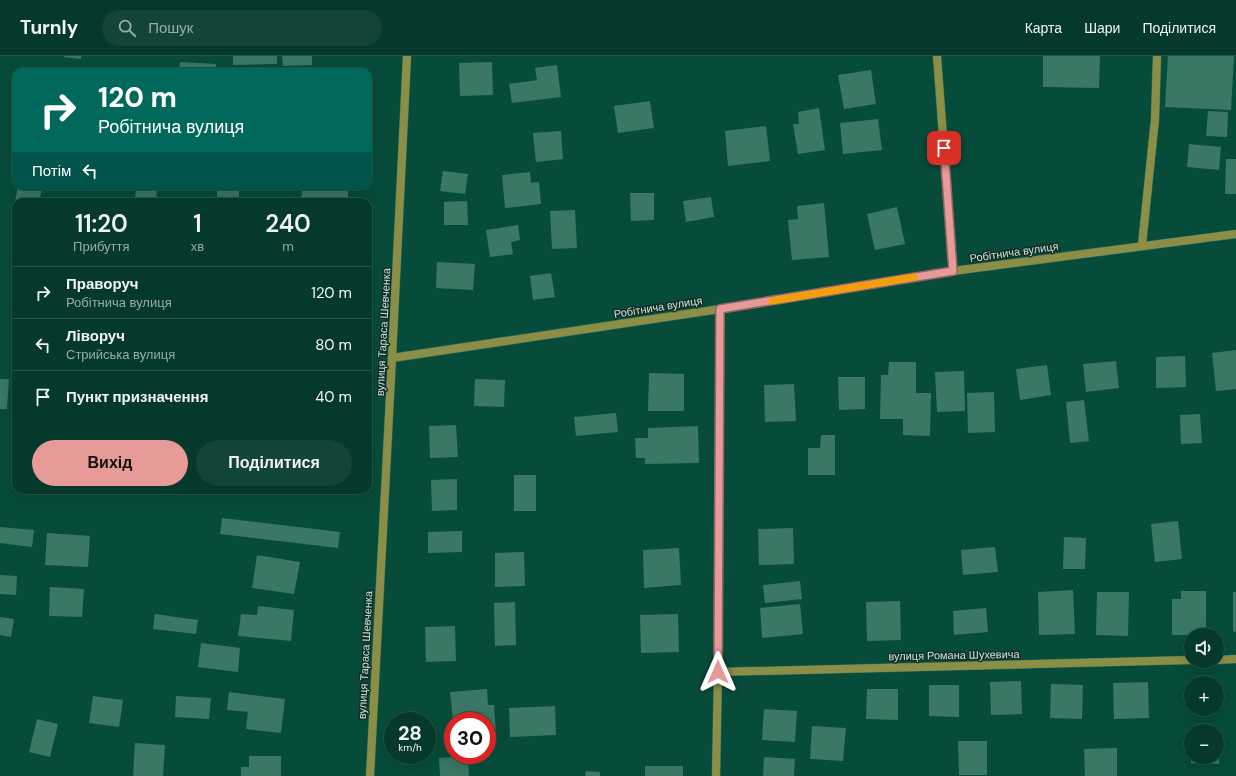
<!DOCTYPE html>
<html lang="uk">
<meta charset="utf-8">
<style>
body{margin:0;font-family:"DM Sans",sans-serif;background:#134438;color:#f1f3f6;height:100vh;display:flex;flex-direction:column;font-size:15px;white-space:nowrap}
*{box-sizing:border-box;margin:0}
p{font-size:13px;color:#97aca9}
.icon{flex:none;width:22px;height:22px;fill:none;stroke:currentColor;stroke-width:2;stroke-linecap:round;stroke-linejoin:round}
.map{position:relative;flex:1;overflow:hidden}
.drawer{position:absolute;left:12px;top:142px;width:360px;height:296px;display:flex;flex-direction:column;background:#05392c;border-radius:12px;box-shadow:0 4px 16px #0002,0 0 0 1px #265348}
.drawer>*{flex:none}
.top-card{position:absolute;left:12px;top:12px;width:360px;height:122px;border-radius:12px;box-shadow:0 4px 16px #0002,0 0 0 1px #265348;background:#00695c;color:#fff;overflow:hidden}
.tools{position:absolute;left:1184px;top:572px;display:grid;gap:8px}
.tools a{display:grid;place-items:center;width:40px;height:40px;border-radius:50%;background:#05392c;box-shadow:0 4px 16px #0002,0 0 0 1px #265348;font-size:20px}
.speed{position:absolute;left:384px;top:656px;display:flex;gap:8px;font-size:20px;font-weight:700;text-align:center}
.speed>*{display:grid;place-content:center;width:52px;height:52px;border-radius:50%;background:#05392c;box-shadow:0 4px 16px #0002,0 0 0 1px #265348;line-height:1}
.speed small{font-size:10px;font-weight:400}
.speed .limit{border:6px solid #d22;background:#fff;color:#111}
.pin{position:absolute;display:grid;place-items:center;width:34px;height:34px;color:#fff;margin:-17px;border-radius:8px;box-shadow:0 2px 6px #0006}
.me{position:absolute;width:44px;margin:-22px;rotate:0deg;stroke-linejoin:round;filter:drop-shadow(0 0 3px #0008)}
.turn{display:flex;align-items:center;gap:14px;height:84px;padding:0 20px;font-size:18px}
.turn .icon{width:52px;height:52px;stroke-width:2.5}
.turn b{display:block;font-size:28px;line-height:34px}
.then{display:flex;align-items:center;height:38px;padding:0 20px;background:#0003;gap:8px;font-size:15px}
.eta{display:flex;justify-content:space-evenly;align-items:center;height:68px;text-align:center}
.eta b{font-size:24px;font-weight:600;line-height:28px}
.cta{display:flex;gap:8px;margin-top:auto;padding:8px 20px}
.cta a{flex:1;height:46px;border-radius:24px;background:#e69b98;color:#111;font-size:16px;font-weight:600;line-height:46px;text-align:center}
.cta a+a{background:#134438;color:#f1f3f6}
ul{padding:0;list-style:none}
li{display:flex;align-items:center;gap:12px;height:52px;padding:0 20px;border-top:1px solid #265348}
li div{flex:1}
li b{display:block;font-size:15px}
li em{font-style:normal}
header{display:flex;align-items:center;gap:24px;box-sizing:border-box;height:56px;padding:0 20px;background:#05392c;border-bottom:1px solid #265348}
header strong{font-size:19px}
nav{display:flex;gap:22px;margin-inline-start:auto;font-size:14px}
.search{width:280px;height:36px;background:#134438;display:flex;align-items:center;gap:10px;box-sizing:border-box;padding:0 14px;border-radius:22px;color:#97aca9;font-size:15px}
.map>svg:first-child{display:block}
.building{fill:#3a7764}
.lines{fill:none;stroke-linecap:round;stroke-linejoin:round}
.service-casing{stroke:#2e6b5b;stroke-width:9}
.minor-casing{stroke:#2e6b5b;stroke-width:9}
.tertiary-casing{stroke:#2e6b5b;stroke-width:9}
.service{stroke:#8b8e46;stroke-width:8}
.minor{stroke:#8b8e46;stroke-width:8}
.tertiary{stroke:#8b8e46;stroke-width:8}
.route-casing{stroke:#966563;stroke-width:10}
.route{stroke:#e69b98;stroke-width:7}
.slow{stroke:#f59e0b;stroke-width:7}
.labels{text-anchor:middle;stroke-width:3;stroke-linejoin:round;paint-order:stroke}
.street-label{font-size:11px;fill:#c8e6db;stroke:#142d25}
</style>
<header>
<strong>Turnly</strong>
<div class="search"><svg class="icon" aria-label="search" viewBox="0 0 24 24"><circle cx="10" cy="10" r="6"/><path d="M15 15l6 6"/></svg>Пошук</div>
<nav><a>Карта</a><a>Шари</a><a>Поділитися</a></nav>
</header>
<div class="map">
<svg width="1236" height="720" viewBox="0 0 1236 720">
<rect width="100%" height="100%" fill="#074c3b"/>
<!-- building -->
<path class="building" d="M 64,0 L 81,0 L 81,3 L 64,1 Z
M 233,0 L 277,0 L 277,8 L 233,9 Z
M 282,0 L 312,0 L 312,9 L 283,10 Z
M 1043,0 L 1100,0 L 1099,32 L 1043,31 Z
M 1168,0 L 1234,0 L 1231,54 L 1165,51 Z
M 180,6 L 216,8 L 216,16 L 179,16 Z
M 492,6 L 493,39 L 460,40 L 459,7 Z
M 557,9 L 561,41 L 512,47 L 509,28 L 537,24 L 535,12 Z
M 871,14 L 876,48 L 844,53 L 838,19 Z
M 650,45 L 654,72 L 618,77 L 614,50 Z
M 819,52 L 825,94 L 798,98 L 793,68 L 799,68 L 798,56 Z
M 1208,55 L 1228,56 L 1227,81 L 1206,80 Z
M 878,63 L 882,94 L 843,98 L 840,67 Z
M 766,70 L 770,105 L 728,110 L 725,75 Z
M 561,75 L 563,103 L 536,106 L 533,77 Z
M 1189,88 L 1221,91 L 1219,114 L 1187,111 Z
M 1226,103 L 1236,103 L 1236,138 L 1225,138 Z
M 443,115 L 468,118 L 465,138 L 440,135 Z
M 530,116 L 531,127 L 539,126 L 541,148 L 505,152 L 502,119 Z
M 18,130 L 30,130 L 42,132 L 39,146 L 15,146 Z
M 136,130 L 157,130 L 156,146 L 135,146 Z
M 217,130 L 239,130 L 239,146 L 217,146 Z
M 323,130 L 348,130 L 348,146 L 301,146 L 302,134 L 323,134 Z
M 630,137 L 654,137 L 654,164 L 631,165 Z
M 711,141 L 714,161 L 686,166 L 683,145 Z
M 467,145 L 468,169 L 444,169 L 444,146 Z
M 15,147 L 16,147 L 16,165 L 12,164 Z
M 824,147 L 829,201 L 792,204 L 788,164 L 798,163 L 797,150 Z
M 897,151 L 905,188 L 875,194 L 867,158 Z
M 575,154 L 577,192 L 552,193 L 550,155 Z
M 518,169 L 520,184 L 511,186 L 513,198 L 490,201 L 486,174 Z
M 437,206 L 475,208 L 473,234 L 436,232 Z
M 551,217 L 555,241 L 533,244 L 530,220 Z
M 1236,294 L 1236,333 L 1216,335 L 1212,297 Z
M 1185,300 L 1186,331 L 1156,332 L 1156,301 Z
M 1116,305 L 1119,332 L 1086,336 L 1083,308 Z
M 889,306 L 916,306 L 916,337 L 931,337 L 930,380 L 903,379 L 903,363 L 880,363 L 881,319 L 888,319 Z
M 1047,309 L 1051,339 L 1020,344 L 1016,313 Z
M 964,315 L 965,355 L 937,356 L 935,316 Z
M 649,317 L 684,318 L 684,355 L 648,355 Z
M 838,321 L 865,321 L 865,353 L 839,354 Z
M 0,323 L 9,323 L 7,353 L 0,353 Z
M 475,323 L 505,324 L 504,351 L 474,350 Z
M 794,328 L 796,365 L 765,366 L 764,329 Z
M 994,336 L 995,376 L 968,377 L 967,337 Z
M 1084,344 L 1089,385 L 1070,387 L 1066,346 Z
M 616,357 L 618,376 L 576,380 L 574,361 Z
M 1200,358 L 1202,387 L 1181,388 L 1180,359 Z
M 456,369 L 458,401 L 430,402 L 429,370 Z
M 698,370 L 699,407 L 645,408 L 645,402 L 636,402 L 635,382 L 648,382 L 648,372 Z
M 821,379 L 835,379 L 835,419 L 808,419 L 808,392 L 820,392 Z
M 514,419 L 536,419 L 536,455 L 514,455 Z
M 457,423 L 457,454 L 432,455 L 431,424 Z
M 190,434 L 210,434 L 210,436 L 190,435 Z
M 222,462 L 340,476 L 338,492 L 220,478 Z
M 1178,465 L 1182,503 L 1155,506 L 1151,468 Z
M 0,471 L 34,474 L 32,491 L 0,487 Z
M 793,472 L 794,508 L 759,509 L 758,473 Z
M 462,475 L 462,496 L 428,497 L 428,476 Z
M 47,477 L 90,480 L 88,511 L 45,509 Z
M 1064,481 L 1086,482 L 1085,513 L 1063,513 Z
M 995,491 L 998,516 L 963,519 L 961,494 Z
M 679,492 L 681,529 L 644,532 L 643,494 Z
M 524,496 L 525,530 L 495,531 L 495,497 Z
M 257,499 L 300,506 L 294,538 L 252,532 Z
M 0,519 L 17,520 L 16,539 L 0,538 Z
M 800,525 L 802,543 L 765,547 L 763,529 Z
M 50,531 L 84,533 L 82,561 L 49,560 Z
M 1073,534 L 1075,578 L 1039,579 L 1038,536 Z
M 1181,535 L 1206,535 L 1206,579 L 1172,579 L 1172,543 L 1181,543 Z
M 1097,536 L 1129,536 L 1128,580 L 1096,579 Z
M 1233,536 L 1236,536 L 1236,576 L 1233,575 Z
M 900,545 L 901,584 L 867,585 L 866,546 Z
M 515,546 L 516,589 L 495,590 L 494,547 Z
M 800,548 L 803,578 L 762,582 L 760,552 Z
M 258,550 L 294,554 L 291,585 L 238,580 L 241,558 L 257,559 Z
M 986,552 L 988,576 L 954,579 L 953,555 Z
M 155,558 L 198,564 L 196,578 L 153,573 Z
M 678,558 L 679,596 L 641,597 L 640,559 Z
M 0,561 L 14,563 L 11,581 L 0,579 Z
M 455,570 L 456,605 L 426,606 L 425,571 Z
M 201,587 L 240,592 L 238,616 L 198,611 Z
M 1021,625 L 1022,658 L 991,659 L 990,626 Z
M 1148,626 L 1149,662 L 1114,663 L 1113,627 Z
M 1051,628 L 1083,629 L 1082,663 L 1050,662 Z
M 929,629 L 959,629 L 959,661 L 929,660 Z
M 487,633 L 488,649 L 494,649 L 496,677 L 487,677 L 487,665 L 453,665 L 450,636 Z
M 867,633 L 898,633 L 898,664 L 866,663 Z
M 229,636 L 285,643 L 281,677 L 246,673 L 248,656 L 227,654 Z
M 93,640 L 123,644 L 119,671 L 89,667 Z
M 176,640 L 211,642 L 209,663 L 175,661 Z
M 555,650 L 556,679 L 510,681 L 509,652 Z
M 764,653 L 797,655 L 795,686 L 762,684 Z
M 37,663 L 58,668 L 50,701 L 29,696 Z
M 812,670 L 846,672 L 843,705 L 810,703 Z
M 1217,682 L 1219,682 L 1219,708 L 1191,707 L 1191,701 L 1217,701 Z
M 958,685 L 987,685 L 987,719 L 959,719 Z
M 135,687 L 165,689 L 163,720 L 133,720 Z
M 1117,692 L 1117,720 L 1085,720 L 1084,693 Z
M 249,700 L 281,700 L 281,720 L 241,720 L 241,711 L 249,711 Z
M 468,700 L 469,720 L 440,720 L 439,702 Z
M 764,701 L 795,703 L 794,720 L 763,720 Z
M 645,710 L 683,710 L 683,720 L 645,720 Z
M 586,715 L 600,716 L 600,720 L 585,720 Z"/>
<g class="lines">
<!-- service casing -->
<g class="service-casing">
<path id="service" d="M 1142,189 L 1155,63 L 1157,0"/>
</g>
<!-- minor casing -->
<g class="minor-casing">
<path id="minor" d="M 937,0 L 953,215
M 392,302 L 720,253 L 953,215 L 1236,178
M 1217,604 L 1236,603
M 718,616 L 1191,604
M 716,720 L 718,616 L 720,253"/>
</g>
<!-- tertiary casing -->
<g class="tertiary-casing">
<path id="tertiary" d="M 370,720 L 392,302 L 407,0"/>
</g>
<!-- service -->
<use href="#service" class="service"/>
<!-- minor -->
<use href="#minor" class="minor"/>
<!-- tertiary -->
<use href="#tertiary" class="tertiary"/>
</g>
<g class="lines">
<!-- route casing -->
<g class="route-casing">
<path id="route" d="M 718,616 L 720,253 L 953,215 L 944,92"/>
</g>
<!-- route -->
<use href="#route" class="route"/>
<!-- slow -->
<path class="slow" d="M 772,245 L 914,221"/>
</g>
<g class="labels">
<!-- street labels -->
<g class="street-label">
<text transform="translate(1014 196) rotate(-8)" y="4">Робітнича вулиця</text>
<text transform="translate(658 251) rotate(-9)" y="4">Робітнича вулиця</text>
<text transform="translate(383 276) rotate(-87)" y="4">вулиця Тараса Шевченка</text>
<text transform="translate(365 599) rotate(-87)" y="4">вулиця Тараса Шевченка</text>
<text transform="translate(954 599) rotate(-1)" y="4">вулиця Романа Шухевича</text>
</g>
</g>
</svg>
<div class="tools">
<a><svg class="icon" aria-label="sound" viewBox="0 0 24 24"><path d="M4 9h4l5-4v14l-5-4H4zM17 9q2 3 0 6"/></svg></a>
<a>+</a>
<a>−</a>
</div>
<div class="speed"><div>28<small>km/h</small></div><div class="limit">30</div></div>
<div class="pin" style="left:944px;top:92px;background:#d93025"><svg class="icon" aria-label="arrive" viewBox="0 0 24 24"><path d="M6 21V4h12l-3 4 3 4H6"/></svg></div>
<svg class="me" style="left:718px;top:616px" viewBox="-20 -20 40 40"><path d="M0-17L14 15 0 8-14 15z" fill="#e69b98" stroke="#fff" stroke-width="4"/></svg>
<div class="top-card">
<div class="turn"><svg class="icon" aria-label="right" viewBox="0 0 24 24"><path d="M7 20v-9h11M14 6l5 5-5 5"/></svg><div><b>120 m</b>Робітнича вулиця</div></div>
<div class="then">Потім<svg class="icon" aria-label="left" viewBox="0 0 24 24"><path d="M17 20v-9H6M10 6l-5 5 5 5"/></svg></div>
</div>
<section class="drawer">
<div class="eta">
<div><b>11:20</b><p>Прибуття</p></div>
<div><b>1</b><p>хв</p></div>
<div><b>240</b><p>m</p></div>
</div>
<ul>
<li><svg class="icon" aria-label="right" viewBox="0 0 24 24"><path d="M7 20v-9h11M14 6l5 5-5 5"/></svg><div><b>Праворуч</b><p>Робітнича вулиця</p></div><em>120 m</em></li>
<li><svg class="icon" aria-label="left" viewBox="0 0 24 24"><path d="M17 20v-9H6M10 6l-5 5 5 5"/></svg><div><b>Ліворуч</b><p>Стрийська вулиця</p></div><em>80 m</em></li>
<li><svg class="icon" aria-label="arrive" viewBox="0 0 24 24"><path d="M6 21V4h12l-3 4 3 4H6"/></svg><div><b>Пункт призначення</b></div><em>40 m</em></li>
</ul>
<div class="cta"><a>Вихід</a><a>Поділитися</a></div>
</section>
</div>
